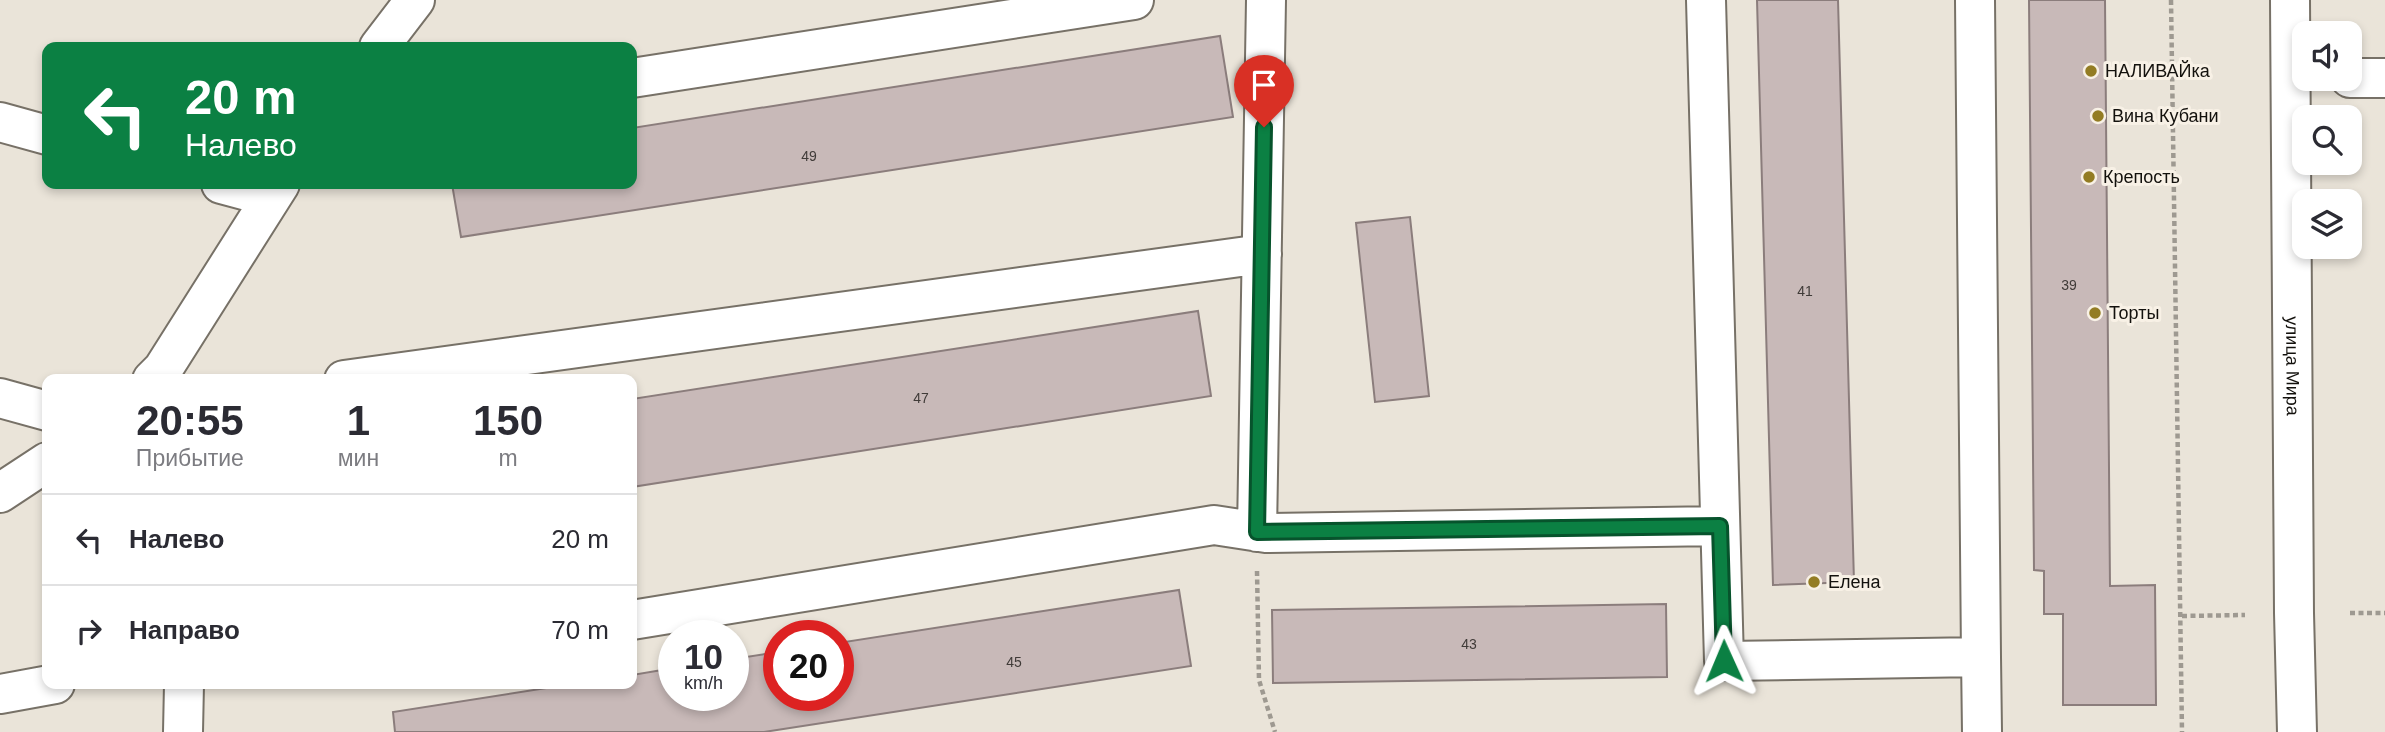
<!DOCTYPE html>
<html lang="ru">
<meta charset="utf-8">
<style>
body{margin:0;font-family:Arial,sans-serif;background:#f2f2f3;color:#2b2b33;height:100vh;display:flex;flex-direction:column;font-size:26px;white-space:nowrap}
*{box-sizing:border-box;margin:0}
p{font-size:23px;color:#7c7c81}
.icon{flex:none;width:38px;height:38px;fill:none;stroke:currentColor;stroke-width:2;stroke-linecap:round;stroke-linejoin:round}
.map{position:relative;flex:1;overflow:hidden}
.details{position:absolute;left:42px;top:374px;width:595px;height:315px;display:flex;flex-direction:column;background:#fff;border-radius:14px;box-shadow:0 4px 10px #0003}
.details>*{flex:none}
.hud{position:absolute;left:42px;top:42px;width:595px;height:147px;border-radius:14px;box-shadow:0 4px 10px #0003;background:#0b8043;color:#fff;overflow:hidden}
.controls{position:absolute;left:2292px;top:21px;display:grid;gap:14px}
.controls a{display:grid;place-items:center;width:70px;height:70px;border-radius:14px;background:#fff;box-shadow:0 4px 10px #0003;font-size:35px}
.speed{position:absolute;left:658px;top:620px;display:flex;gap:14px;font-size:35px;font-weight:700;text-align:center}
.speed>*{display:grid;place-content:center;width:91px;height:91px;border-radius:50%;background:#fff;box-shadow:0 4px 10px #0003;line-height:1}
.speed small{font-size:18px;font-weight:400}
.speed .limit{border:10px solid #d22;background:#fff;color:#111}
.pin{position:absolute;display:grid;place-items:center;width:60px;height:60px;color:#fff;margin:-72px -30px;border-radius:50% 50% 50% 0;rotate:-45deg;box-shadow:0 0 7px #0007}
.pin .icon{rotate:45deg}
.me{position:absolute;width:77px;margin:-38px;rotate:359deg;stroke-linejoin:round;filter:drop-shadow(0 0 5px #0008)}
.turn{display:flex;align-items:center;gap:24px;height:147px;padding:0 28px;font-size:32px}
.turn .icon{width:91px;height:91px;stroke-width:2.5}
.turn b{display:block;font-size:49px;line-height:60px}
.eta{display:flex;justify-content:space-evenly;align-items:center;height:119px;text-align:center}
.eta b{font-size:42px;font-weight:700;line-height:49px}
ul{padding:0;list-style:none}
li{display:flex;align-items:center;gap:21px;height:91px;padding:0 28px;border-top:2px solid #e1e1e2}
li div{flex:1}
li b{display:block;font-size:26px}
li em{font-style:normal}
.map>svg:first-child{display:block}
.building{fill:#c8b9b8;stroke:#8b7d7c;stroke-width:2}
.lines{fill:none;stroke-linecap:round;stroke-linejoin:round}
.minor-casing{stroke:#777167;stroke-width:42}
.major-casing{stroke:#777167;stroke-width:42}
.path{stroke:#9e9991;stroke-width:4.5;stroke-dasharray:5 3.5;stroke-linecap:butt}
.minor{stroke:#fff;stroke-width:38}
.major{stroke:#fff;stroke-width:38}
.route-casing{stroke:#07532c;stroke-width:18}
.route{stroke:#0b8043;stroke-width:12}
.poi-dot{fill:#937c23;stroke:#f8f1e6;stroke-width:2.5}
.labels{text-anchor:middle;stroke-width:6;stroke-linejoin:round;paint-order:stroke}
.number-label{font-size:14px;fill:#403b38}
.poi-label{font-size:18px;fill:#13110d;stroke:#f8f1e6;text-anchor:start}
.street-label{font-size:18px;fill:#13110d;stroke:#f8f1e6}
</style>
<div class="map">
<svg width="2385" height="732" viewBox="0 0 2385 732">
<rect width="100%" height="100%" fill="#eae4d9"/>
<!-- building -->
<path class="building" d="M 1757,0 L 1838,0 L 1854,582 L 1773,585 Z
M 2029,0 L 2105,0 L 2110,586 L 2155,585 L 2156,705 L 2063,705 L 2063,614 L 2044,614 L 2044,571 L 2034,570 Z
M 1220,36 L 1233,117 L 461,237 L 452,184 L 632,184 L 632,128 Z
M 1410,217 L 1429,396 L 1375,402 L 1356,223 Z
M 1198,311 L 1211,396 L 632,487 L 632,399 Z
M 1179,590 L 1191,666 L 764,732 L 395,732 L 393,712 L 572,684 L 632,684 L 632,675 L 674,668 L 674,695 L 733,695 L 733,659 L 779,652 L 779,695 L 838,695 L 838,643 Z
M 1666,604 L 1667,677 L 1273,683 L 1272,610 Z"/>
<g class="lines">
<!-- minor casing -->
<g class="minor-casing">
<path id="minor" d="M 1706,0 L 1724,661 L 1981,657 L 1982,732
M 1975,0 L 1981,657
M 379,47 L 415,0
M 632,78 L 1134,0
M 2350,78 L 2385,78
M 0,122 L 47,135
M 221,184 L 270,197
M 152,380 L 163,369 L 280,184
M 344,380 L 1262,254
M 0,398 L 47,411
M 0,493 L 47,462
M 1257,532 L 1266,0
M 632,620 L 1214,525 L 1266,533 L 1720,526
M 0,694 L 55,684
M 183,732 L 184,684"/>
</g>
<!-- major casing -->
<g class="major-casing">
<g id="major">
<path id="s1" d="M 2290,0 L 2294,613 L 2297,732"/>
</g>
</g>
<!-- path -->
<path class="path" d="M 2171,0 L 2182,732
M 1257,571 L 1259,680 L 1275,732
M 2350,613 L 2385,613
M 2182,616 L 2245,615"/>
<!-- minor -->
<use href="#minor" class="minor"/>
<!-- major -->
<use href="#major" class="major"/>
</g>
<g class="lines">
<!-- route casing -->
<g class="route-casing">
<path id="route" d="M 1264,127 L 1257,532 L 1720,526 L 1724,661"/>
</g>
<!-- route -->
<use href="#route" class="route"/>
</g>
<!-- markers -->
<g class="poi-dot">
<circle cx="2091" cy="71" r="7"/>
<circle cx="2098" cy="116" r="7"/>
<circle cx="2089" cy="177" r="7"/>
<circle cx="2095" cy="313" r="7"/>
<circle cx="1814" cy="582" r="7"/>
</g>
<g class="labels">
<!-- number labels -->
<g class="number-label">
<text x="809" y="161">49</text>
<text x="2069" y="290">39</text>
<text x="1805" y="296">41</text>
<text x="921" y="403">47</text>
<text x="1469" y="649">43</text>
<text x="1014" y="667">45</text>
</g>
<!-- poi labels -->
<g class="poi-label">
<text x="2105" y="77">НАЛИВАЙка</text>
<text x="2112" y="122">Вина Кубани</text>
<text x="2103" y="183">Крепость</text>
<text x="2109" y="319">Торты</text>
<text x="1828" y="588">Елена</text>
</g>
<!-- street labels -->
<g class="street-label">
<text dy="6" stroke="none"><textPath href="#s1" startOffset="366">улица Мира</textPath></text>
</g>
</g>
</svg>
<div class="controls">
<a><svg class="icon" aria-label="sound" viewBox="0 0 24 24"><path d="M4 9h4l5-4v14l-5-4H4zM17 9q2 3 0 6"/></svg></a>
<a><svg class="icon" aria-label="search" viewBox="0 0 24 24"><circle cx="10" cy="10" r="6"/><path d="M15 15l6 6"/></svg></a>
<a><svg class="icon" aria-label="layers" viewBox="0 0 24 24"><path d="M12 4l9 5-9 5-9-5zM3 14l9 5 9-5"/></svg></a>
</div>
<div class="speed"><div>10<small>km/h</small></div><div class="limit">20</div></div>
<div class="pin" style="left:1264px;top:127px;background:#d93025"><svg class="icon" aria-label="arrive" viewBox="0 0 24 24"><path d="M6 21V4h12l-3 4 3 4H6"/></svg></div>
<svg class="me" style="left:1724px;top:661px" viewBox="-20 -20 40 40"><path d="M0-17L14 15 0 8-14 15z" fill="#0b8043" stroke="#fff" stroke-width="4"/></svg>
<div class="hud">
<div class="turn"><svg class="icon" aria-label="left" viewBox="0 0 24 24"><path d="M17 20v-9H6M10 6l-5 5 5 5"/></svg><div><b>20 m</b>Налево</div></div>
</div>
<section class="details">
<div class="eta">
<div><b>20:55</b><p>Прибытие</p></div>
<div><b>1</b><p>мин</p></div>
<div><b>150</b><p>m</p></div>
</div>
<ul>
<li><svg class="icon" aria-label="left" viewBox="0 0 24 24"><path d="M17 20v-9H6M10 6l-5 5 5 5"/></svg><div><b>Налево</b></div><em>20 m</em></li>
<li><svg class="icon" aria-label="right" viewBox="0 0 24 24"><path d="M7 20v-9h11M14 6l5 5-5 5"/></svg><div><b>Направо</b></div><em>70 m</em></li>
</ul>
</section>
</div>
